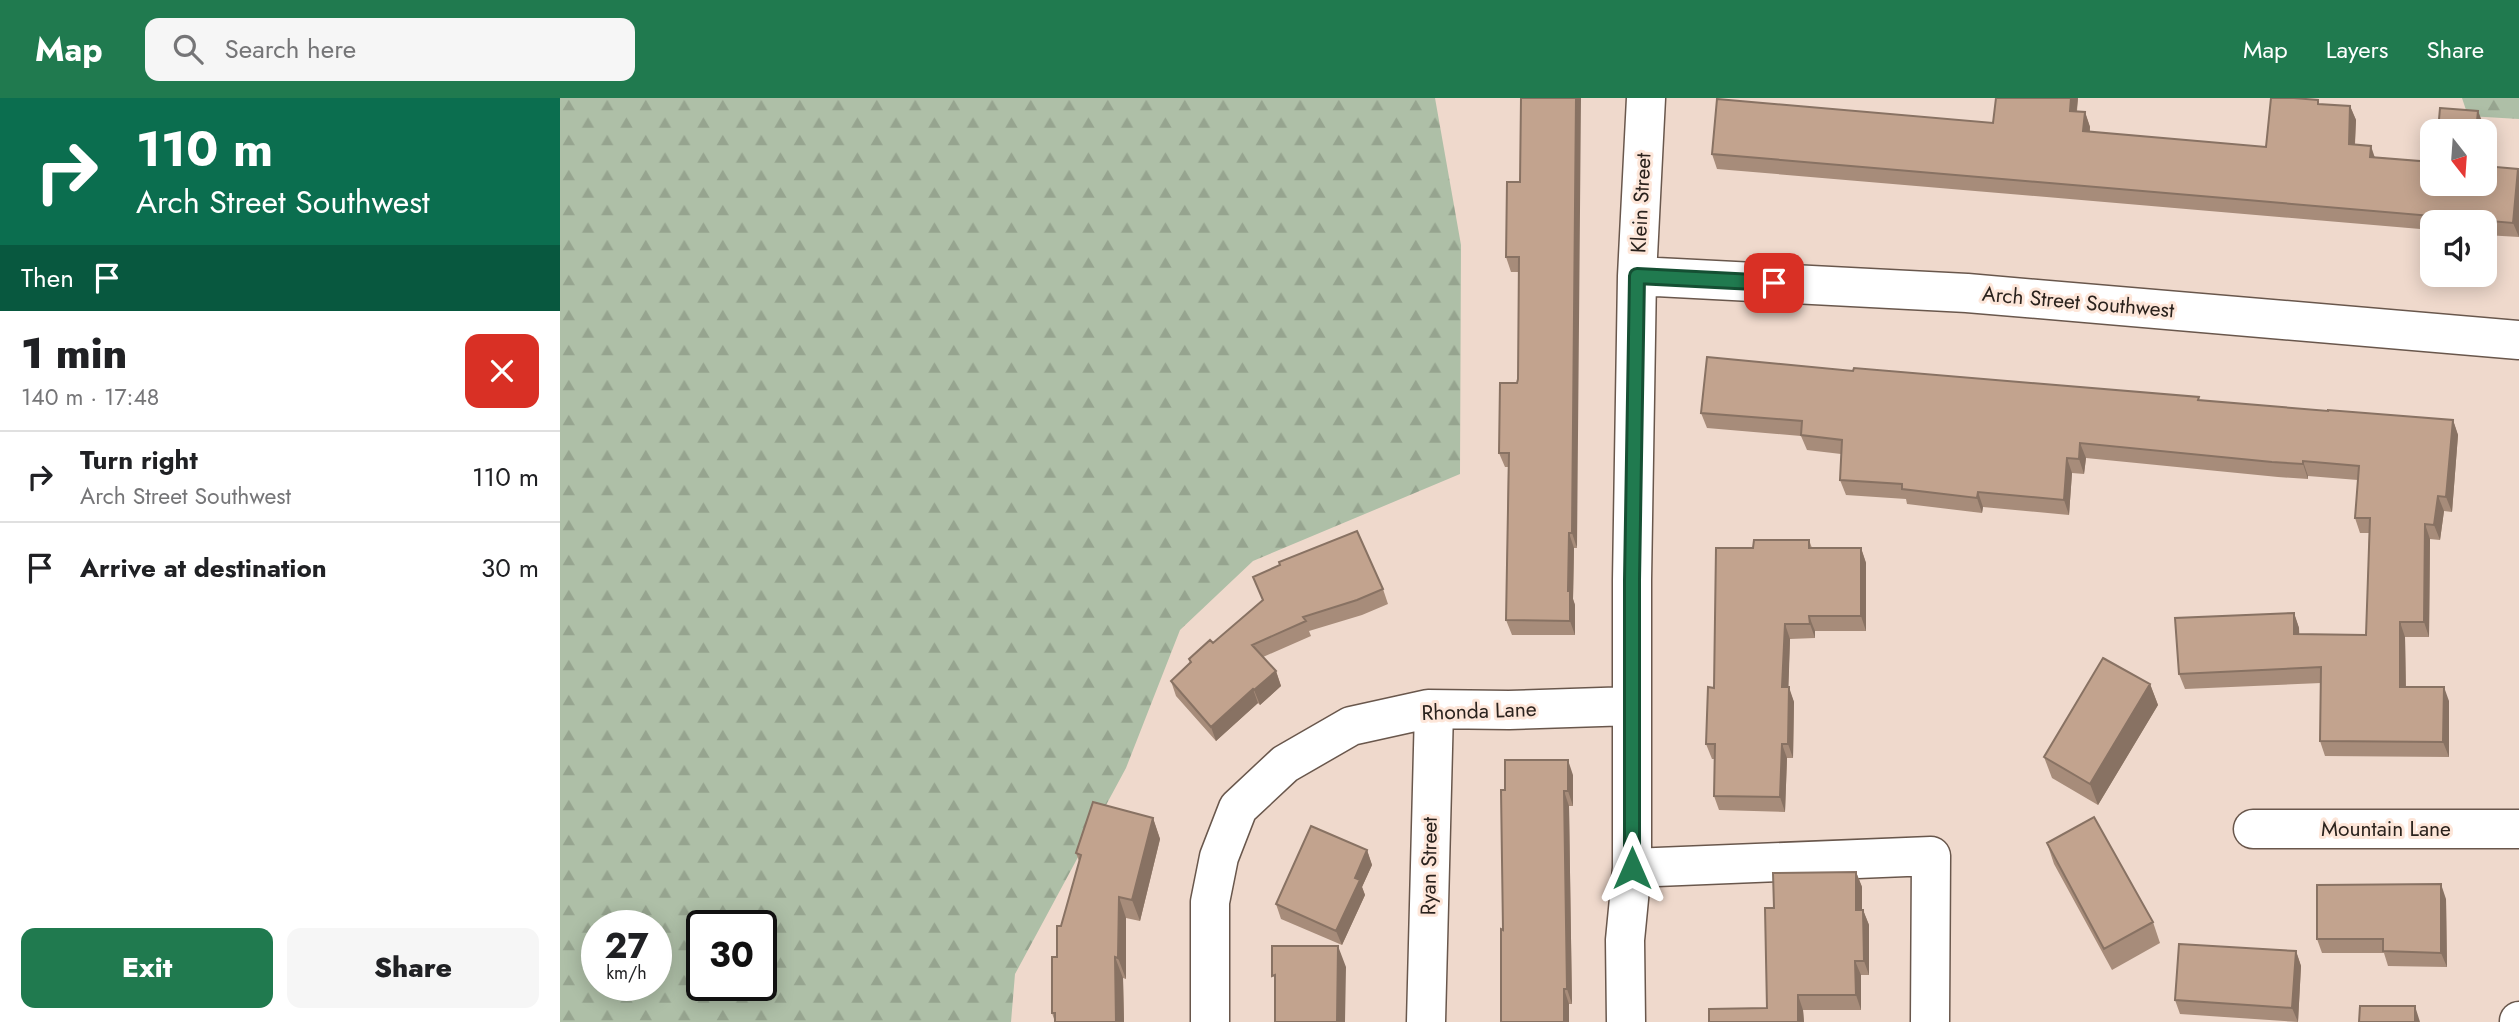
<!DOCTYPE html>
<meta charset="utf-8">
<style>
body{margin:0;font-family:Jost,sans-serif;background:#f6f6f6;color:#202124;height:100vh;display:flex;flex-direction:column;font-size:26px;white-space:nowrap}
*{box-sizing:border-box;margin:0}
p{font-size:23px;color:#757577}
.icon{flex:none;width:38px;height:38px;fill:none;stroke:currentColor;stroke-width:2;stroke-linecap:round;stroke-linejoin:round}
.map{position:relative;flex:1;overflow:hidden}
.sheet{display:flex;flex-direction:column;background:#fff;width:560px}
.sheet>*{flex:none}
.guide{background:#0b6e4f;color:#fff;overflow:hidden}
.needle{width:46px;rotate:163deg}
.controls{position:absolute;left:1860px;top:21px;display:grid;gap:14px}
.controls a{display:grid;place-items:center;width:77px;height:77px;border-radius:14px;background:#fff;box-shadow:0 4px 18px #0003;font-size:35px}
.speed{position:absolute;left:21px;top:812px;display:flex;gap:14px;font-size:35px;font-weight:700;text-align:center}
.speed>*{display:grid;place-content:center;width:91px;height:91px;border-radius:50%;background:#fff;box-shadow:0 4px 18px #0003;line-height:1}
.speed small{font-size:18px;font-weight:400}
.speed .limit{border:4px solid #111;border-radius:10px;background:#fff;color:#111}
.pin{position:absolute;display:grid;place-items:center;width:60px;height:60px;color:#fff;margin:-30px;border-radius:14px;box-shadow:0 4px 10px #0006}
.me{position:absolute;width:77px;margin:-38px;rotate:0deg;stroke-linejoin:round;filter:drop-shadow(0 0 5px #0008)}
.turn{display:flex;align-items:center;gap:24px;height:147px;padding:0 21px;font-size:32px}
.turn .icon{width:91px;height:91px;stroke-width:2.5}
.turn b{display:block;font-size:49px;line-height:60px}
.then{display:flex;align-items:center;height:66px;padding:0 21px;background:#0003;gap:14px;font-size:26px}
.round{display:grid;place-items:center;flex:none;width:74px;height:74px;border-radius:14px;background:#f6f6f6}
.headline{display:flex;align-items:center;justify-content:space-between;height:119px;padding:0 21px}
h1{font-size:42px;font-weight:800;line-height:52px}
.button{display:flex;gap:14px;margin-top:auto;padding:14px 21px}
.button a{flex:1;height:80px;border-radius:14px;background:#207a4f;color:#fff;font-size:28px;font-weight:800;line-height:80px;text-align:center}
.button a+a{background:#f6f6f6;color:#202124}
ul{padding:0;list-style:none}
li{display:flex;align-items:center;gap:21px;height:91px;padding:0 21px;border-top:2px solid #e0e0e0}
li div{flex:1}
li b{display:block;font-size:26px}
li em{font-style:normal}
header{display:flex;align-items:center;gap:42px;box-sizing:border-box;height:98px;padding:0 35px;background:#207a4f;color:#fff}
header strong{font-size:33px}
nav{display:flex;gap:38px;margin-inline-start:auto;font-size:24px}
.search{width:490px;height:63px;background:#f6f6f6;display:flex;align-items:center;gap:18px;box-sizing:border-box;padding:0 24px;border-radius:14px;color:#757577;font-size:26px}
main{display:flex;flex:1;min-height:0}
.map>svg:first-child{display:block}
.forest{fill:url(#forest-firs);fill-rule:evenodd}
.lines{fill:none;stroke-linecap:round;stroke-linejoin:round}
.minor-casing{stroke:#69574c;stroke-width:41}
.minor{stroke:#fff;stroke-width:38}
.wall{fill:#a78c7a}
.shaded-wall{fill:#887263}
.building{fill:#c2a38e;stroke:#887263;stroke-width:2}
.route-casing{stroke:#154f33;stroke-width:18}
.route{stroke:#207a4f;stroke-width:12}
.labels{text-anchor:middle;stroke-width:6;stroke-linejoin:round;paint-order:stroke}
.street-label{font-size:21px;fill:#2a221d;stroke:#fde6d9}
</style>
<header>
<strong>Map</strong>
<div class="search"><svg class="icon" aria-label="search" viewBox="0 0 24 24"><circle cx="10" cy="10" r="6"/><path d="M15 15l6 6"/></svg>Search here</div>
<nav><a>Map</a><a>Layers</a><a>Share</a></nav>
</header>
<main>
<section class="sheet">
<div class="guide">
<div class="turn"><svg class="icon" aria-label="right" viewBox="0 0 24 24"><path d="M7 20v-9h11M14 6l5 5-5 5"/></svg><div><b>110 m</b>Arch Street Southwest</div></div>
<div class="then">Then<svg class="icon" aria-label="arrive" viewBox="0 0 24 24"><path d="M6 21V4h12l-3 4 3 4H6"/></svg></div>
</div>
<div class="headline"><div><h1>1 min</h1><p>140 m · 17:48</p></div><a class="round" style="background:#d93025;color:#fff"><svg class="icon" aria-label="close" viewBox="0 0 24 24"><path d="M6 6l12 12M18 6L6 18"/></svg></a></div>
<ul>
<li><svg class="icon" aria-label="right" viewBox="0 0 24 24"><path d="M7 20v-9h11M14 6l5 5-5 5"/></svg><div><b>Turn right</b><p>Arch Street Southwest</p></div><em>110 m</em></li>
<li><svg class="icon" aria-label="arrive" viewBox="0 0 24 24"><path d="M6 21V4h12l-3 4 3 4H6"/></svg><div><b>Arrive at destination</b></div><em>30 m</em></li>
</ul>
<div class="button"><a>Exit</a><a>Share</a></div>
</section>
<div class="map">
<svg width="1959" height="924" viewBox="0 0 1959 924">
<defs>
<pattern id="forest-firs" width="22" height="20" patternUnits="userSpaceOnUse" patternTransform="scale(1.75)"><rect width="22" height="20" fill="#aebfa7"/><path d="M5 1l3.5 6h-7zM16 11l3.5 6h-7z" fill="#96a48f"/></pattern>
</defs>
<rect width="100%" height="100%" fill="#efd9cc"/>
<!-- forest -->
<path class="forest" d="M 0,0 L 875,0 L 901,147 L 900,376 L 693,463 L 620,532 L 566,670 L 455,876 L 451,924 L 0,924 ZM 37,828 L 96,828 L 96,887 L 37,887 ZM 142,828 L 201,828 L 201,887 L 142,887 Z
M 1902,0 L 1959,0 L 1959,21 L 1908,18 Z"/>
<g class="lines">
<!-- minor casing -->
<g class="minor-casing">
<path id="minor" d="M 1077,178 L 1407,195 L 1959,242
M 1693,731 L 1959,731
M 1072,770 L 1371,758 L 1370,924
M 650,924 L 650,804 L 659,759 L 678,710 L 725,666 L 791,628 L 868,611 L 949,612 L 1072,608
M 866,924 L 874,612
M 1066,924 L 1065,842 L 1072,770 L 1072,482 L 1077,178 L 1086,0
M 1959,924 L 1959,923"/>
</g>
<!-- minor -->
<use href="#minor" class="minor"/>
</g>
<!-- wall -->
<path class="wall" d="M 1518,0 L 1517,13 L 1525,14 L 1530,29 L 1530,34 L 1706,49 L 1760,6 L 1790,8 L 1796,22 L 1795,47 L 1815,59 L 1958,71 L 1959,139 L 1925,137 L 1925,124 L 1872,124 L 1872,132 L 1157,71 L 1152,56 L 1433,25 Z
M 947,84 L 1017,450 L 1014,450 L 1013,501 L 1015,507 L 1015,537 L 952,537 L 946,522 L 948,369 L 945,369 L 939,355 L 958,281 L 959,174 L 951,174 L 946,159 Z
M 1293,273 L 1768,313 L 1893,322 L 1898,337 L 1892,414 L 1884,413 L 1880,442 L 1870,441 L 1869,539 L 1845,539 L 1846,589 L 1889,603 L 1889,659 L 1765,658 L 1760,643 L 1761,585 L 1625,591 L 1619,576 L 1734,515 L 1739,530 L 1739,536 L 1806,537 L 1809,435 L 1800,435 L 1795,420 L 1798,382 L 1748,378 L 1748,381 L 1718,379 L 1526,360 L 1524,376 L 1512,375 L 1509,417 L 1423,409 L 1422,415 L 1347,406 L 1346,401 L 1286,397 L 1280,382 L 1281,356 L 1247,352 L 1241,338 L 1147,330 L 1141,315 Z
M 1249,442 L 1252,450 L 1301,450 L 1306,465 L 1306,533 L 1255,533 L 1255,540 L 1230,541 L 1228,589 L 1234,604 L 1233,660 L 1227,660 L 1225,714 L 1159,712 L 1154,698 L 1154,661 L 1152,661 L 1146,646 L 1154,590 L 1193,450 Z
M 693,479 L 823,491 L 828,506 L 802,517 L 749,533 L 751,538 L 703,559 L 716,573 L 721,588 L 700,607 L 698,605 L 656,643 L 616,598 L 611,583 L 630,565 L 629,561 L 653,545 L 703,502 Z
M 1590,586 L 1598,607 L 1538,707 L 1492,680 L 1484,659 Z
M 1013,677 L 1013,708 L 1009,708 L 1012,906 L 1009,906 L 1009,924 L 941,924 L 945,692 Z
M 593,720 L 600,741 L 580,823 L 566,820 L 566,881 L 563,880 L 564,924 L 495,924 L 492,915 L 497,859 L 501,828 L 519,763 L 516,755 Z
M 1487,745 L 1593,824 L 1600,845 L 1552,872 L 1494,766 Z
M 807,752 L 812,767 L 802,789 L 805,797 L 782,847 L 721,821 L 716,806 Z
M 1296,774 L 1302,789 L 1302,812 L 1303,812 L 1309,827 L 1309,877 L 1301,877 L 1301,912 L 1243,912 L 1244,924 L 1149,924 L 1207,910 Z
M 1886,801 L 1887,869 L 1828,868 L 1824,855 L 1762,855 L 1757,841 Z
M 1736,853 L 1741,868 L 1738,924 L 1620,916 L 1615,902 Z"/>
<!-- shaded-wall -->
<path class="shaded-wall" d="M 1016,0 L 1021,0 L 1017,450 L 1012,435 Z
M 1511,0 L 1518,0 L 1515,27 L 1510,13 Z
M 1790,8 L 1796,22 L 1794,61 L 1789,46 Z
M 1918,13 L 1924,28 L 1923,33 L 1916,33 Z
M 1525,14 L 1530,29 L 1528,47 L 1523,33 Z
M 1811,48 L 1816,63 L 1810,59 Z
M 1958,71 L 1959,73 L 1959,139 L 1953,125 Z
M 1893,322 L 1898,337 L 1892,414 L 1886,399 Z
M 1520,345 L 1526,360 L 1524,376 L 1519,361 Z
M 1507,360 L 1512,375 L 1509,417 L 1504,402 Z
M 1743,363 L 1748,378 L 1748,381 L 1743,366 Z
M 1418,394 L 1423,409 L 1422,415 L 1417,400 Z
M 1878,398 L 1884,413 L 1880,442 L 1874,427 Z
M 1865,426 L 1870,441 L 1869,539 L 1864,524 Z
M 1009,435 L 1014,450 L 1013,501 L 1015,507 L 1015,537 L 1010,523 L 1008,493 Z
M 1301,450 L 1306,465 L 1306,533 L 1301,518 Z
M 1734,515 L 1739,530 L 1740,551 L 1734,536 Z
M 1249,518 L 1255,533 L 1255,540 L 1250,526 Z
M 1840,524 L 1845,539 L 1846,604 L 1840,589 Z
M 1225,526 L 1230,541 L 1228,604 L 1222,589 Z
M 716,573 L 721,588 L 700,607 L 694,592 Z
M 1590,586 L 1598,607 L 1538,707 L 1530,686 Z
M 1229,589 L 1234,604 L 1233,660 L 1228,646 Z
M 1884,589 L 1889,603 L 1889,659 L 1883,644 Z
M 693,591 L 698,605 L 656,643 L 651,629 Z
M 1222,646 L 1227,660 L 1225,714 L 1220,699 Z
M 1008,662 L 1013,677 L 1013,708 L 1008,693 Z
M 1004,693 L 1009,708 L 1012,906 L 1007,891 Z
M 593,720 L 600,741 L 580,823 L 572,802 Z
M 807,752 L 812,767 L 802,789 L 805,797 L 782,847 L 776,833 L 795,780 Z
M 1296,774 L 1302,789 L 1302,827 L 1296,812 Z
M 1881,786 L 1886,801 L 1887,869 L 1881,855 Z
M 559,799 L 566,820 L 566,881 L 558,860 Z
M 1303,812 L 1309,827 L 1309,877 L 1304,863 Z
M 778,848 L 786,869 L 785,924 L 777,924 Z
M 1736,853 L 1741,868 L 1738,924 L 1732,910 Z
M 555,859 L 563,880 L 564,924 L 556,924 Z
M 1295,863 L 1301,877 L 1301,912 L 1296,897 Z
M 1004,891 L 1009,906 L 1009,924 L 1004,924 Z
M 1238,897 L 1243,912 L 1244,924 L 1238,924 Z
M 1855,908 L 1860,924 L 1855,924 Z"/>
<!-- building -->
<path class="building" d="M 961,0 L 1016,0 L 1012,435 L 1009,435 L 1008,493 L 1010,493 L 1010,523 L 946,522 L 949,355 L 939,355 L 940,285 L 957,285 L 958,281 L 959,159 L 946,159 L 947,84 L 960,84 Z
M 1436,0 L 1511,0 L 1510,13 L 1525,14 L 1523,33 L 1706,49 L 1711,0 L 1734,0 L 1758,2 L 1758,6 L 1790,8 L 1789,46 L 1811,48 L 1810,59 L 1872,64 L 1872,86 L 1925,86 L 1925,68 L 1958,71 L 1953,125 L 1152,56 L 1157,1 L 1433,25 Z
M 1880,10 L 1918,13 L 1916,33 L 1878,33 Z
M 1147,259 L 1293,273 L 1294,270 L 1639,299 L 1638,302 L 1768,313 L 1768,312 L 1893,322 L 1886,399 L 1878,398 L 1874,427 L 1865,426 L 1864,524 L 1840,524 L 1840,589 L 1884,589 L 1883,644 L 1760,643 L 1761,569 L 1619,576 L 1615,520 L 1734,515 L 1734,536 L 1806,537 L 1810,420 L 1795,420 L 1799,368 L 1743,363 L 1743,366 L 1712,364 L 1520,345 L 1519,361 L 1507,360 L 1504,402 L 1418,394 L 1417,400 L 1342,391 L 1342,386 L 1280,382 L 1282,342 L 1241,337 L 1242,323 L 1141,315 Z
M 797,433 L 823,491 L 797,502 L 743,519 L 746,523 L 692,547 L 716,573 L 694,592 L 693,591 L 651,629 L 611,583 L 631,564 L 629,561 L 650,542 L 653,545 L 703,502 L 693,479 L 720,467 L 719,464 Z
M 1194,442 L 1249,442 L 1249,450 L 1301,450 L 1301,518 L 1249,518 L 1250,526 L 1225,526 L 1222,589 L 1229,589 L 1228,646 L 1222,646 L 1220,699 L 1154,698 L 1155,646 L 1146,646 L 1148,589 L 1154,590 L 1156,450 L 1193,450 Z
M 1543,560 L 1590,586 L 1530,686 L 1484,659 Z
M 945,662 L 1008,662 L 1008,693 L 1004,693 L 1007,891 L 1004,891 L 1004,924 L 941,924 L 941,831 L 943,832 L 941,692 L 945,692 Z
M 533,704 L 593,720 L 572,802 L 559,799 L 558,860 L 555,859 L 556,924 L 495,924 L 495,915 L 492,915 L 492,859 L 497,859 L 497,828 L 501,828 L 521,757 L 516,755 Z
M 1534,719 L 1593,824 L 1544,851 L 1487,745 Z
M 751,728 L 807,752 L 795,780 L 800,782 L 776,833 L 716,806 Z
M 1296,774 L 1296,812 L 1303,812 L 1304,863 L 1295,863 L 1296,897 L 1238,897 L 1238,924 L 1149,924 L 1149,911 L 1207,910 L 1205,810 L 1214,810 L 1213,775 Z
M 1881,786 L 1881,855 L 1823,853 L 1823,841 L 1757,841 L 1757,787 Z
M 1619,846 L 1736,853 L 1732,910 L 1615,902 Z
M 712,848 L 778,848 L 777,924 L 715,924 L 715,877 L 712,878 Z
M 1800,908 L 1855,908 L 1855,924 L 1799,924 Z"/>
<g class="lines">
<!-- route casing -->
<g class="route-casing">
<path id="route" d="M 1072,770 L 1072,482 L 1077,178 L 1214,185"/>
</g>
<!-- route -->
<use href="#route" class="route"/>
</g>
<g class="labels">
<!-- street labels -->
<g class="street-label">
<text transform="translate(1081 105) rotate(-87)" y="7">Klein Street</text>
<text transform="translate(1518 204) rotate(5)" y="7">Arch Street Southwest</text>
<text transform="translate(919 613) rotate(-2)" y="7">Rhonda Lane</text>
<text x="1826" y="738">Mountain Lane</text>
<text transform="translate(869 768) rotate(-89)" y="7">Ryan Street</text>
</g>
</g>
</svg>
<div class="controls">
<a><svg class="needle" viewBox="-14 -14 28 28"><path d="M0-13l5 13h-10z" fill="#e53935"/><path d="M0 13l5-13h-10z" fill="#757577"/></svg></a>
<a><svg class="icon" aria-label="sound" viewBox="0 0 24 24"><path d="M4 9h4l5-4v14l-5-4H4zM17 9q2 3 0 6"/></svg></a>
</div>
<div class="speed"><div>27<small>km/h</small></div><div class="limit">30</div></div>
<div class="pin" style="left:1214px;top:185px;background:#d93025"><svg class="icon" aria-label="arrive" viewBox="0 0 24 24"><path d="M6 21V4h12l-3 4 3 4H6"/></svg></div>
<svg class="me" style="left:1072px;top:770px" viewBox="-20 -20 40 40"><path d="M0-17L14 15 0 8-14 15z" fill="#207a4f" stroke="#fff" stroke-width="4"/></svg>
</div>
</main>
